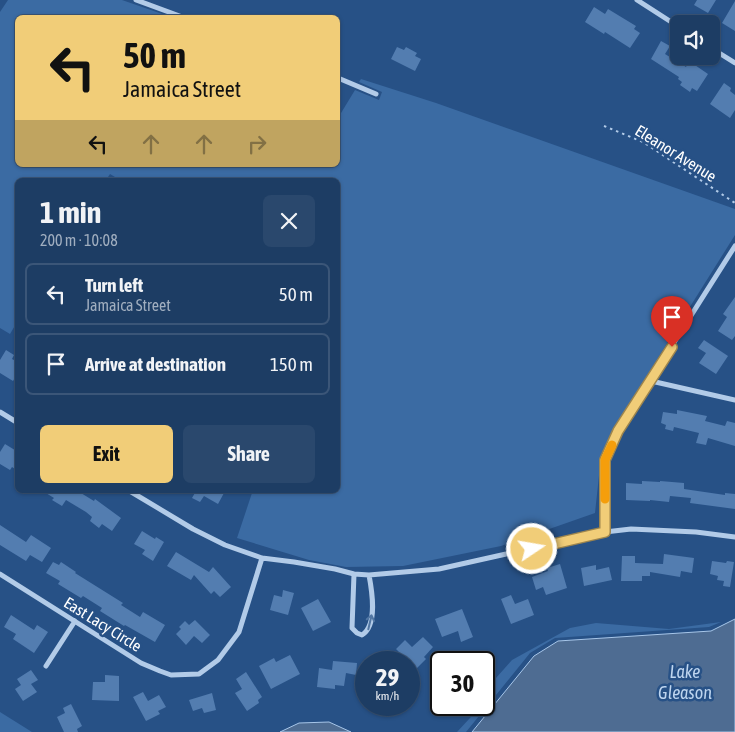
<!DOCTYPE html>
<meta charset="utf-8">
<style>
body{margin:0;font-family:"Asap Condensed",sans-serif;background:#2a486d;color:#f1f3f6;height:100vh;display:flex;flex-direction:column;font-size:19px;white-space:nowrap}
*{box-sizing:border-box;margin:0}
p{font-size:16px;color:#a0aebf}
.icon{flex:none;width:28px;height:28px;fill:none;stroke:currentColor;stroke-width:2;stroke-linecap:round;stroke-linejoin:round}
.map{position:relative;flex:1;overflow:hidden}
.details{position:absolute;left:15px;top:178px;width:325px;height:315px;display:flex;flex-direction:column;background:#1d3d64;border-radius:8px;box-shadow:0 1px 4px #0004,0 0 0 1px #3b5678}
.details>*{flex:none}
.hud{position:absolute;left:15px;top:15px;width:325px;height:152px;border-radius:8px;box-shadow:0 1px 4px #0004,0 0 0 1px #3b5678;background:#f1cd78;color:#111;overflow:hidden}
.tools{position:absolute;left:670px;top:15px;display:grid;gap:10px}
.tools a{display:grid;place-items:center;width:50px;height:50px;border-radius:8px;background:#1d3d64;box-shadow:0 1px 4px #0004,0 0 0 1px #3b5678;font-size:25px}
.speed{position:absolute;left:355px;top:651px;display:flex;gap:10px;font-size:25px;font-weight:700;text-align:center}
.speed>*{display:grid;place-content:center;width:65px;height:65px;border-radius:50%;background:#1d3d64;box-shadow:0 1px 4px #0004,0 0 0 1px #3b5678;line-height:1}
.speed small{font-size:12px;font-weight:400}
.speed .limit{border:2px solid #111;border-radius:8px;background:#fff;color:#111}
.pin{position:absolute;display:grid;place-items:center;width:42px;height:42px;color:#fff;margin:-51px -21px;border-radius:50% 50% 50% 0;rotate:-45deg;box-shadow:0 0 5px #0007}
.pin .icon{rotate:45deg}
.me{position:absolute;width:55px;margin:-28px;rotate:78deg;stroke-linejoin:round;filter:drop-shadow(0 0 4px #0008)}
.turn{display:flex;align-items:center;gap:18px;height:105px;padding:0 25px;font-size:22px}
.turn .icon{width:65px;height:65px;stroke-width:2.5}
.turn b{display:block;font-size:35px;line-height:42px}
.lanes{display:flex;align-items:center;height:48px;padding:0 25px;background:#0003;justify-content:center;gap:25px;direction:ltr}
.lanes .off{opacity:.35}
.round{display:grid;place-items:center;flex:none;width:52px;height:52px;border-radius:8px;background:#2a486d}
.headline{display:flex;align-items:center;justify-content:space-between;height:85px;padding:0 25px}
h1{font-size:30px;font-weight:700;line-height:38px}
.primary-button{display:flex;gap:10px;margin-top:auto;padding:10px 25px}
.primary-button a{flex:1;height:58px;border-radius:8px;background:#f1cd78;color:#111;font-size:20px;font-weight:700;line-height:58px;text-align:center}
.primary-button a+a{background:#2a486d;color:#f1f3f6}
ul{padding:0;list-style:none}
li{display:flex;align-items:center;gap:15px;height:62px;margin:0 10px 8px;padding:0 15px;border:2px solid #3b5678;border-radius:8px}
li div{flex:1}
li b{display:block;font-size:19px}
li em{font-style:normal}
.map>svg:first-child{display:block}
.green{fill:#3b6ba3}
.water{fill:#4e6c92;stroke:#a7c6e9}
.building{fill:#537db0}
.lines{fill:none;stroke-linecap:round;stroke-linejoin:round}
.path{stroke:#b2cbe8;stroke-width:2;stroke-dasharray:2.5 4;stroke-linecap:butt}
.minor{stroke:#b2cbe8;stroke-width:5}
.oneway{stroke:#5176a3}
.route-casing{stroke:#9d854e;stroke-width:12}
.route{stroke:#f1cd78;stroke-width:9}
.slow{stroke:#f59e0b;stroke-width:9}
.labels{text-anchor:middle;stroke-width:5;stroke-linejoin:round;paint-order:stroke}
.street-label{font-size:16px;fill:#fff;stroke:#275186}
.water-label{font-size:18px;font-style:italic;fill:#bed5ef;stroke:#275186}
</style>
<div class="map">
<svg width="735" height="732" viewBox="0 0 735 732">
<rect width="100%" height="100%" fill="#275186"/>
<!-- green -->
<path class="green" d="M 8,0 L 122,0 L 171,17 L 18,18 L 18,165 L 338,165 L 338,118 L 355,90 L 379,100 L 382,92 L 359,82 L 361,79 L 436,103 L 735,209 L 735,235 L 614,428 L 601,457 L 595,513 L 501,546 L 403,566 L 346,567 L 309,560 L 237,538 L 253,490 L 338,490 L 338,180 L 120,180 L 110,174 L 106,180 L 18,180 L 17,322 L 10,334 L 0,328 L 0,12 Z
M 721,622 L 709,627 L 555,638 L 530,653 L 466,732 L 457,732 L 482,705 L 484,705 L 484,703 L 490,697 L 496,678 L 512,660 L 570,628 L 596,623 L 669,629 Z
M 0,712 L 32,732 L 0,732 Z"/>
<!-- water -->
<path class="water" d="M 735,619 L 735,732 L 472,732 L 534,656 L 558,641 L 711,631 Z
M 329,722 L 351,732 L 280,732 L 299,723 Z"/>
<!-- building -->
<path class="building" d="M 697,0 L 716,0 L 708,13 L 694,5 Z
M 735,1 L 735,31 L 722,23 Z
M 594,7 L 605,14 L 608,9 L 636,26 L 634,29 L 640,33 L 630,48 L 605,32 L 604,34 L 585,22 Z
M 661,41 L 670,46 L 665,54 L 686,67 L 689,61 L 708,74 L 697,91 L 692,88 L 690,92 L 680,85 L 682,82 L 678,79 L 679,77 L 651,59 Z
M 397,47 L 404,50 L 406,47 L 417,53 L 415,56 L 421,59 L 415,71 L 391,59 Z
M 724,83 L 731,88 L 730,91 L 735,95 L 735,110 L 730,118 L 710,104 Z
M 735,297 L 735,336 L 732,340 L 718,331 L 727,317 L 723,314 Z
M 704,340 L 728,356 L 716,374 L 699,363 L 706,353 L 698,348 Z
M 6,350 L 14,355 L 12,359 L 18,362 L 18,373 L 13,381 L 0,373 L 0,360 Z
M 677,410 L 707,416 L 705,421 L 725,426 L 727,421 L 735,423 L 735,446 L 708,438 L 706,445 L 696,443 L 699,433 L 674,427 L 673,431 L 665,429 L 666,425 L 661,423 L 663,412 L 677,414 Z
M 5,444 L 18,452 L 18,471 L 12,467 L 10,470 L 0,464 L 0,452 Z
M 642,481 L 660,482 L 660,481 L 684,483 L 684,489 L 725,495 L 725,493 L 735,494 L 735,509 L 690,503 L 691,498 L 670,496 L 669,502 L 650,500 L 650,501 L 626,500 L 626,483 L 642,484 Z
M 41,490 L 76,490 L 94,501 L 95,499 L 121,518 L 112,531 L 102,524 L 99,528 L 90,521 L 92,517 L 86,512 L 66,500 L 62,506 L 52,500 L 54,498 Z
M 194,490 L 220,490 L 224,493 L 218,504 L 204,496 L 200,502 L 192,498 L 196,491 Z
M 0,525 L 26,542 L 31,535 L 51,548 L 42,562 L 30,555 L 26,561 L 0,545 Z
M 142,531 L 155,539 L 156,537 L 164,542 L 153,561 L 142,554 L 145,550 L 134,544 Z
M 176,552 L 209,572 L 213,567 L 231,587 L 220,597 L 214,591 L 211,594 L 194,575 L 191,580 L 167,566 Z
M 664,554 L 694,558 L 692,573 L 681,571 L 680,577 L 650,572 L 650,576 L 642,576 L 642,581 L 621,581 L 622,556 L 635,556 L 635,563 L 663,564 Z
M 712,561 L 726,563 L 727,561 L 734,562 L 730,587 L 723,586 L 724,581 L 717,580 L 718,576 L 710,574 Z
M 53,562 L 59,565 L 61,562 L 76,572 L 75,573 L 123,603 L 121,605 L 140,617 L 143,612 L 165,625 L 155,642 L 125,625 L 124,626 L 100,611 L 102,608 L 83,596 L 81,598 L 58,584 L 60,581 L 46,573 Z
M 560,564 L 567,588 L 546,595 L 543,587 L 536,590 L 532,577 L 548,571 L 547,568 Z
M 596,565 L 596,570 L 609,567 L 612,580 L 584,586 L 581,568 Z
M 283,590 L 294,593 L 288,615 L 270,610 L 274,595 L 282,597 Z
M 511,595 L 515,604 L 528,599 L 534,615 L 511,624 L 501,599 Z
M 318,599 L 331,622 L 313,631 L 301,608 Z
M 462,609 L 473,637 L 461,642 L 458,631 L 442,637 L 435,619 Z
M 11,615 L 34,630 L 37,625 L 48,632 L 34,653 L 13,639 L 16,634 L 4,627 Z
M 195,620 L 210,635 L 202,643 L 194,636 L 186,645 L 176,634 L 181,629 L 179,627 L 185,621 L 189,625 Z
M 423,637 L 433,647 L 424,657 L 426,659 L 416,669 L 396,649 L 405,640 L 412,647 Z
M 290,655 L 300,674 L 271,689 L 259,666 L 274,658 L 276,662 Z
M 333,661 L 357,663 L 356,675 L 346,673 L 344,686 L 335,685 L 335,689 L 317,687 L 319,668 L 332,670 Z
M 31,670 L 38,680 L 31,684 L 37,692 L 23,701 L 15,689 L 21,685 L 17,679 Z
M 246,672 L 262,697 L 258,700 L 259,703 L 247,711 L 235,693 L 242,689 L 236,679 Z
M 105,675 L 119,676 L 119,701 L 92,700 L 93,682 L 105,682 Z
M 143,692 L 148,701 L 159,695 L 166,707 L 158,711 L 160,714 L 146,721 L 133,697 Z
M 212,693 L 216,710 L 204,713 L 202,708 L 193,711 L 189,700 Z
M 71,704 L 82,726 L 77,729 L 78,732 L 64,732 L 57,717 L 65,713 L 63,708 Z"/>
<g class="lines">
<!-- path -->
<path class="path" d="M 604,126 L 643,142 L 735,203"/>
<!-- minor -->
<path class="minor" d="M 136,0 L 185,18
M 637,0 L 679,27
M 711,48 L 735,63
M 338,78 L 376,94
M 651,381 L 735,400
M 0,412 L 18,423
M 128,490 L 193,529 L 225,545 L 262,558 L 294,562 L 335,569 L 354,574 L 369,575 L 439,569 L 605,532 L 631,529 L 696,532 L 735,537
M 605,532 L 605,460 L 618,431 L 735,246
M 0,574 L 141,663 L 160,671 L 171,675 L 199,674 L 218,660 L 239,632 L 262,558
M 354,574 L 352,628 L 357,633 L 362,635 C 378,625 372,591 369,575
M 46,666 L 75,621"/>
</g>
<!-- one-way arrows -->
<defs><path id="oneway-shaft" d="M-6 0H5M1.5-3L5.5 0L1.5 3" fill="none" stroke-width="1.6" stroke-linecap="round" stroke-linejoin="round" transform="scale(1.25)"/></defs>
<use class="oneway" href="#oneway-shaft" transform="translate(370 622) rotate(-77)"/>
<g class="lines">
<!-- route casing -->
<g class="route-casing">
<path id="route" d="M 532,549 L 605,532 L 605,460 L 618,431 L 672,347"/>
</g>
<!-- route -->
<use href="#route" class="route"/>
<!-- slow -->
<path class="slow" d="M 605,499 L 605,460 L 612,445"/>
</g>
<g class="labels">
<!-- street labels -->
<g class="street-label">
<text transform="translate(676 153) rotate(32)" y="6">Eleanor Avenue</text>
<text transform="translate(103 624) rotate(32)" y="6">East Lacy Circle</text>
</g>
<!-- water labels -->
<g class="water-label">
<text x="685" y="678">Lake<tspan x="685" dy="21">Gleason</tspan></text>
</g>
</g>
</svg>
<div class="tools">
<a><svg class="icon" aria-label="sound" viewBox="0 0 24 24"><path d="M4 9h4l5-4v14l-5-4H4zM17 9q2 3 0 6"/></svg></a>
</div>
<div class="speed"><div>29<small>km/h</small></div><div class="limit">30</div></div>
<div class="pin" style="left:672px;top:347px;background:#d93025"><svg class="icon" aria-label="arrive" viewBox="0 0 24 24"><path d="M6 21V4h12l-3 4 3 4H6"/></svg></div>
<svg class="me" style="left:532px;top:549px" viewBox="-20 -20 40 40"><circle r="17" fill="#f1cd78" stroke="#fff" stroke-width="3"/><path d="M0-11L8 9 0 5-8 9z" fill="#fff"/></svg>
<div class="hud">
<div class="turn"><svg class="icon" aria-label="left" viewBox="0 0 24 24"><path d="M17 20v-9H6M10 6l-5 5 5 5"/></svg><div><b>50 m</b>Jamaica Street</div></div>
<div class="lanes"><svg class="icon" aria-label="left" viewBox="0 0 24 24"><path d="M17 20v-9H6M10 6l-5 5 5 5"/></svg><svg class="icon off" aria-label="ahead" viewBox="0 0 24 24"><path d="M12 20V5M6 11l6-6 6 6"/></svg><svg class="icon off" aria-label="ahead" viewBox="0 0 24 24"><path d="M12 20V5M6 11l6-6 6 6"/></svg><svg class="icon off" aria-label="right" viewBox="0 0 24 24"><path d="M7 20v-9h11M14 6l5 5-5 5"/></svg></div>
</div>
<section class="details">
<div class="headline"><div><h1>1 min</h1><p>200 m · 10:08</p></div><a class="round"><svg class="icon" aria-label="close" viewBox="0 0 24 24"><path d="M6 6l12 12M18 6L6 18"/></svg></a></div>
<ul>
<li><svg class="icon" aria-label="left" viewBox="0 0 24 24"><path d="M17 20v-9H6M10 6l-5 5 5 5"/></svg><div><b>Turn left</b><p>Jamaica Street</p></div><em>50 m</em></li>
<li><svg class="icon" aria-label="arrive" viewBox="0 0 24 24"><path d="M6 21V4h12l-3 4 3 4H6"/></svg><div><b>Arrive at destination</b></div><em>150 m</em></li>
</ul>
<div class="primary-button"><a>Exit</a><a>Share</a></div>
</section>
</div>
